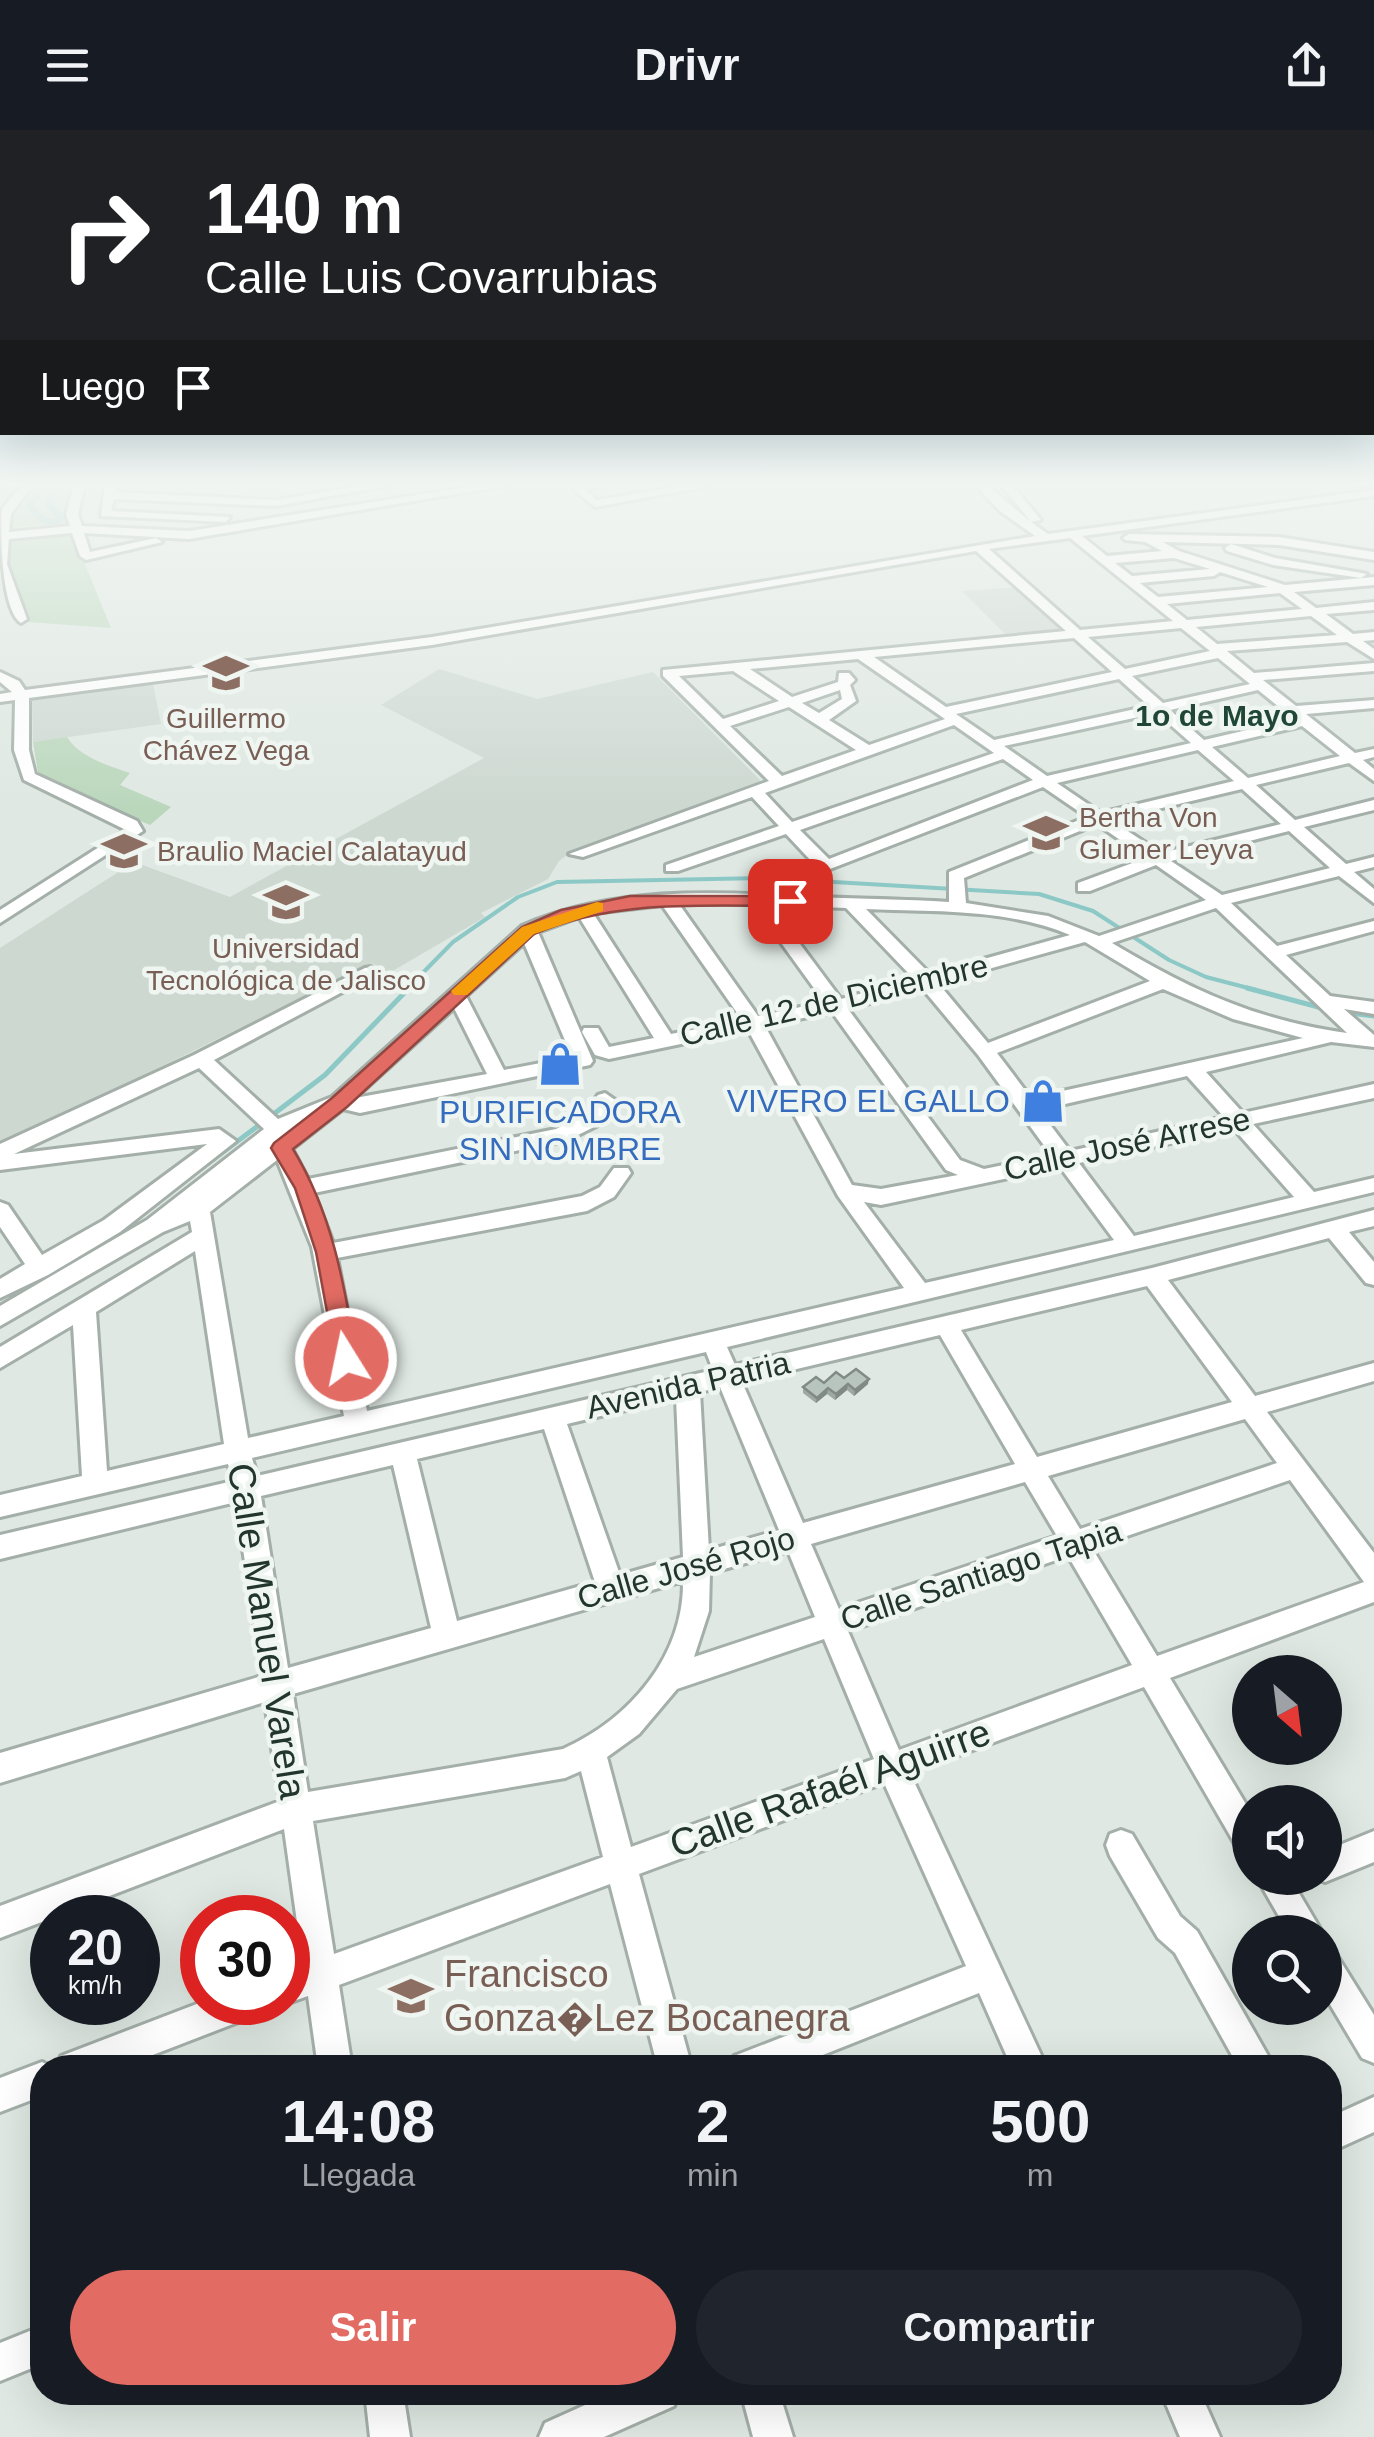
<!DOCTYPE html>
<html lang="es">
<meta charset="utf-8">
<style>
body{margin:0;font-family:Arial,sans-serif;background:#20242c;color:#f1f3f6;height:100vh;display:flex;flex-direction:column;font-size:38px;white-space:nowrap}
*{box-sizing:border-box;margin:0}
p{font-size:32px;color:#9ea1a6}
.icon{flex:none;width:55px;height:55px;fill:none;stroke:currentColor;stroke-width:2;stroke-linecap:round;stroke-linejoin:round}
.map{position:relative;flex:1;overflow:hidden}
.sheet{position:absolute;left:30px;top:1925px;width:1312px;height:350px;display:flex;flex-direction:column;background:#171b24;border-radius:40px;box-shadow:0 10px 40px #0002}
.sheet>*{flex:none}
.hud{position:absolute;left:0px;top:0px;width:1375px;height:305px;box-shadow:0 10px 40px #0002;background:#202124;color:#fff;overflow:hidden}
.needle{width:65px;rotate:152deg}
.buttons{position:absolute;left:1232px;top:1525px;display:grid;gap:20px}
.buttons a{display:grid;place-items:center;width:110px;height:110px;border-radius:50%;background:#171b24;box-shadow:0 10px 40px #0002;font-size:50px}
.speed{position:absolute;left:30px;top:1765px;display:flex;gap:20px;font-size:50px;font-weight:700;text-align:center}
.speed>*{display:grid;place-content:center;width:130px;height:130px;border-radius:50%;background:#171b24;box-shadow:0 10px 40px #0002;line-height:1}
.speed small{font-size:25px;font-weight:400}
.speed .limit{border:15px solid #d22;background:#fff;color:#111}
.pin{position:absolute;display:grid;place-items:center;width:85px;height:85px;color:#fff;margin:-42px;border-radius:20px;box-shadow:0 5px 15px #0006}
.me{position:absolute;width:110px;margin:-55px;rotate:350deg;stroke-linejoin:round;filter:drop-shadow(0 0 8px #0008)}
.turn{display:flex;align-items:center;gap:35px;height:210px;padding:0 40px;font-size:45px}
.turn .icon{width:130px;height:130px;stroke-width:2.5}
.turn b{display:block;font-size:70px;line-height:85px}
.then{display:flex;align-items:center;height:95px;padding:0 40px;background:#0003;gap:20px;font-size:38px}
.eta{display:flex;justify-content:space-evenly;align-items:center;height:170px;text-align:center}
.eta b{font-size:60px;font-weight:600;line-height:70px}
.action{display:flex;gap:20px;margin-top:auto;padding:20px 40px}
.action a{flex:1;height:115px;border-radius:60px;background:#e26b63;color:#fff;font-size:40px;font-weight:600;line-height:115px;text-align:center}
.action a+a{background:#20242c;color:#f1f3f6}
header{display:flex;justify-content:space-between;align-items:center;height:130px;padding:0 40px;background:#171b24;font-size:45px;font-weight:600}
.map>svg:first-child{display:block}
.built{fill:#cdd8d1}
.green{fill:#bad7bc}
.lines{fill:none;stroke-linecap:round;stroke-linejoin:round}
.stream-far1{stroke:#8cc8c6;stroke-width:4}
.stream{stroke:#8cc8c6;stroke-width:5}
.canal{fill:#8cc8c6;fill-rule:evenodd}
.minor-casing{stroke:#a3afa8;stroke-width:6}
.minor{fill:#fff;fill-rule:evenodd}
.wall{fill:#9ea9a3}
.shaded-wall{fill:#818a85}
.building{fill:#b8c5be;stroke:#818a85;stroke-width:2.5}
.route{fill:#e26b63;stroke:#934640;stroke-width:2.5}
.slow{fill:#f59e0b}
.labels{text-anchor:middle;stroke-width:9;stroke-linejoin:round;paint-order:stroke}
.far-education-label{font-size:28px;fill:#785e54;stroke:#eff5f1}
.far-neighbourhood-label{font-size:30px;font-weight:bold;fill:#204636;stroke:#eff5f1}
.street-label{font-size:32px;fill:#22362d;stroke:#eff5f1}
.shop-label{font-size:32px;fill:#366cbe;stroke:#eff5f1;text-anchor:end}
.near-street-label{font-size:38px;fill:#22362d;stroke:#eff5f1}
.near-education-label{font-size:38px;fill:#785e54;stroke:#eff5f1;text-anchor:start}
</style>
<header><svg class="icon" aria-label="menu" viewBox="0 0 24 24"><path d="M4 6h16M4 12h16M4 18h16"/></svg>Drivr<svg class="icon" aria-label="share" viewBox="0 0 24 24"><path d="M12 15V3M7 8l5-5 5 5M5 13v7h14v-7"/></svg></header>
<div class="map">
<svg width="1374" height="2307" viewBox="0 0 1374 2307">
<rect width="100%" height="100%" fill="#dfe8e2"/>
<!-- built -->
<path class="built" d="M 1017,457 L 1064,500 L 1007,506 L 962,461 Z
M 439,539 L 537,569 L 653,542 L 763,653 L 575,719 L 559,731 L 548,749 L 481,783 L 485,787 L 389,843 L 372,833 L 0,1016 L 0,818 L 134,732 L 230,767 L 484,628 L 381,575 Z
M 153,554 L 161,594 L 33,612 L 32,569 Z"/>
<!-- green -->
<path class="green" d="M 32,355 L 77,355 L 67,379 L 69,393 L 8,398 L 10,385 Z
M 72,402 L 111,498 L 27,492 L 6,433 L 8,406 Z
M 67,607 C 79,627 109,636 130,643 L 120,655 L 171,677 L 150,695 L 51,653 L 38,642 L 33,612 Z"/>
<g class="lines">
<!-- stream-far1 -->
<path class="stream-far1" d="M 406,860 L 453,812 L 518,767 L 557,752 L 765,748 L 1039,764 L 1093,781 L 1169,830 L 1206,847 L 1256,860"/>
<!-- stream -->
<path class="stream" d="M 1247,858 L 1322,878
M 1342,882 L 1374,886
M 271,986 L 325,945 L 409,858
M 199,1040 L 262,993"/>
<!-- canal -->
<path class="canal" d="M 46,355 L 55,355 L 34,374 L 42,385 L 53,390 L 57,388 L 45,376 L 47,364 L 57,355 L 67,355 L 55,365 L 53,375 L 67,388 C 50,403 35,390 25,374 Z"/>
<!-- minor casing -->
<g class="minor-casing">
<path id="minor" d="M 22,355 L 33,355 L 11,384 L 9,402 L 70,396 L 66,384 L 74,355 L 85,355 L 78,384 L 82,396 L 189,401 L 481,355 L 509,355 L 189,409 L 84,403 L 90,422 L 156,408 L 162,412 L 86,430 L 80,426 L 72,403 L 9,409 L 7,434 L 27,489 L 21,493 C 1,481 0,400 2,380 C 7,371 16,363 22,355 Z
M 105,355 L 116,355 L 115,362 L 276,370 L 365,355 L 392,355 L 276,376 L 114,369 L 111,381 L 230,387 L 226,392 L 101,386 Z
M 576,355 L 600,355 L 586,360 L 597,370 L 688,355 L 714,355 L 595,377 L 574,360 Z
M 975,355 L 987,355 L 1031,392 L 1001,355 L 1012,355 L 1041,390 L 1031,392 L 1048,404 L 1374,360 L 1374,366 L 1082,406 L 1107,426 L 1162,421 L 1145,412 L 1125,410 L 1123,408 L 1129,404 L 1279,407 L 1374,422 L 1374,430 L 1279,415 L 1163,412 L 1179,421 L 1285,455 L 1374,447 L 1374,455 L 1294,462 L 1316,478 L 1374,472 L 1374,480 L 1326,484 L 1353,504 L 1374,502 L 1374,510 L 1363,511 L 1374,519 L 1374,529 L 1347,512 L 1227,521 L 1254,543 L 1374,533 L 1374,541 L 1263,550 L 1296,576 L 1374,570 L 1374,578 L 1306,584 L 1355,623 L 1374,619 L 1374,627 L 1363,630 L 1374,639 L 1374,651 L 1349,633 L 1256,655 L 1295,690 L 1374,670 L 1374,680 L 1304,697 L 1346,734 L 1374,727 L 1374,737 L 1354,742 L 1374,759 L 1374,773 L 1339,746 L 1231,773 L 1277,816 L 1374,791 L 1374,801 L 1286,825 L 1330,866 L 1374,872 L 1374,884 L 1344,879 L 1374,905 L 1374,917 L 1331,912 L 1206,942 L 1243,983 L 1374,954 L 1374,968 L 1253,994 L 1314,1062 L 1374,1048 L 1374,1062 L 727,1217 L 735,1235 L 1152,1138 L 1374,1080 L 1374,1096 L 1349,1102 L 1374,1132 L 1374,1155 L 1366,1153 L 1329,1108 L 1168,1150 L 1255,1266 L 1374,1233 L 1374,1251 L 1267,1282 L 1374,1423 L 1374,1472 L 1170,1548 L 1250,1681 L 1250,1725 L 1239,1721 L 1144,1557 L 910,1643 L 1047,1938 L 1012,1938 L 979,1863 L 790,1938 L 729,1938 L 734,1926 L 966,1836 L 884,1653 L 639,1744 L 692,1938 L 658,1938 L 610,1754 L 339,1855 L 352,1938 L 318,1938 L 308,1866 L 288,1873 L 286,1872 L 288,1841 L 303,1835 L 284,1699 L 0,1808 L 0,1776 L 280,1671 L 265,1572 L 0,1653 L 0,1623 L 262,1546 L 236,1372 L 0,1429 L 0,1405 L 233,1351 L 228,1334 L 0,1387 L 0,1365 L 82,1346 L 73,1195 L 0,1238 L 0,1217 L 192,1102 L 190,1091 L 163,1102 L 0,1196 L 0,1176 L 147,1090 L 264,999 L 199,938 L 14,1024 L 219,999 L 236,1011 L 120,1102 L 48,1145 L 0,1168 L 0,1149 L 25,1134 L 0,1097 L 0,1072 L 8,1075 L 42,1125 L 104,1090 L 207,1014 L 0,1040 L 0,1014 L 194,925 L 365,838 L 371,837 L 380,842 L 214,930 L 278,989 L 332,967 L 522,796 C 615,755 718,762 818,767 C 862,769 905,769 949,772 L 949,742 L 1087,687 L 1043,657 L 830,739 L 814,734 L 786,704 L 678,741 L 666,741 L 666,735 L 779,696 L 752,667 L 583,727 L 569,724 L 769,651 L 663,546 L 663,540 L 1066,501 L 976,421 L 432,515 L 29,568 L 29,620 L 35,644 L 137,691 L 143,701 L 0,793 L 0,780 L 126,700 L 24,650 L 14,620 L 15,570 L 0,572 L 0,564 L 12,562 L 0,552 L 0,542 L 19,551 L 25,560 L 432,507 L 1035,406 L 1000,381 ZM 1070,408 L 1173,491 L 1080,500 L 989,419 ZM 1174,428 L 1210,439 L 1132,446 L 1115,433 ZM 1220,442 L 1268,457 L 1158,467 L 1140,453 L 1214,446 ZM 1280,463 L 1302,479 L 1187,490 L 1167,474 ZM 1311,486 L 1337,505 L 1217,514 L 1196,497 ZM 1181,498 L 1210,521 L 1125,539 L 1088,507 ZM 1074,508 L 1112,542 L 946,577 L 874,527 ZM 1218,528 L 1250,554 L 1163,573 L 1132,546 ZM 858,529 L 945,589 L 869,615 L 829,590 L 856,571 L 850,555 L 855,550 L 849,543 L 839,543 L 838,552 L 792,567 L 750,539 ZM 733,541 L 779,571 L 723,589 L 679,546 ZM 1119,549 L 1149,576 L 994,610 L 956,584 ZM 840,560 L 842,569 L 819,583 L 802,573 ZM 1258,560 L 1294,589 L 1204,610 L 1170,580 ZM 789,577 L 856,620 L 782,646 L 730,596 ZM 1157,583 L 1191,613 L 1047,646 L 1004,616 ZM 954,595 L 994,623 L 792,692 L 765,663 ZM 1302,596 L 1340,626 L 1248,648 L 1212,617 ZM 1198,620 L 1234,651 L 1101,683 L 1057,653 ZM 1003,629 L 1033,650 L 829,729 L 800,700 ZM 1242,659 L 1281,694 L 1161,723 L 1111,690 ZM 1097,694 L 1146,728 L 1078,753 L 1078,761 L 1090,761 L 1156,735 L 1206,770 L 1099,806 L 1048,786 L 966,773 L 964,748 ZM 1289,701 L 1330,738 L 1222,765 L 1171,731 ZM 679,774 L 753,774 L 824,872 L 758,886 ZM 662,775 L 742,890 L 671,904 L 593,783 ZM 771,775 L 846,778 L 914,849 L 841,869 ZM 1216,778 L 1347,903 C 1255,890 1191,860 1112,813 ZM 866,779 C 934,782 1006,778 1070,805 L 930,844 ZM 579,787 L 654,908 L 609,917 L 598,898 L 584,898 L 582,902 L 595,925 L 609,929 L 748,900 L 838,1066 L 904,1158 L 367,1281 L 337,1128 L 587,1081 L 614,1067 L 631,1043 L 628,1038 L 614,1038 L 600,1057 L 582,1066 L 333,1113 L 314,1063 L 568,1010 L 598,995 L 615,970 L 605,963 L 598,965 L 584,985 L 556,999 L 308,1049 L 292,1019 L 343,979 L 360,983 L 590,935 L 593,931 L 538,802 ZM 1085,812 L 1150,851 L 988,913 L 938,853 ZM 524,813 L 572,927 L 504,940 L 466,866 ZM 922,858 L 978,925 L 1051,1025 L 984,1039 L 960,1030 L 848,879 ZM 1163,859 L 1233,889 L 1303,908 L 1031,968 L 997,923 ZM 454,878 L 487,944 L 355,968 ZM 832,882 L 946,1040 L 958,1045 L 881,1059 L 852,1055 L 765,896 ZM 1187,946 L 1224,987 L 1070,1021 L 1039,980 ZM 1234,999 L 1294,1067 L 1134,1106 L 1079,1033 ZM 277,1030 L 312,1117 L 344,1286 L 248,1308 L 210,1082 ZM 1060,1037 L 1114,1110 L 925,1153 L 864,1072 L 881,1075 ZM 195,1121 L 224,1314 L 107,1341 L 96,1182 ZM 1147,1156 L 1232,1272 L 1037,1327 L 961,1200 ZM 940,1205 L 1015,1334 L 803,1393 L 742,1252 ZM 706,1222 L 713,1240 L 257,1346 L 252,1328 ZM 720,1257 L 779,1400 L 709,1420 L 700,1262 ZM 676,1268 L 683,1427 L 620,1445 L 567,1294 ZM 1245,1289 L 1277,1333 L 1080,1399 L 1048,1346 ZM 544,1299 L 595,1452 L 457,1491 L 417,1329 ZM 393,1335 L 431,1498 L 288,1538 L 261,1366 ZM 1290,1350 L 1364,1452 L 1157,1526 L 1092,1418 ZM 1025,1352 L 1057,1406 L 839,1479 L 811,1414 ZM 788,1421 L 815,1487 L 694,1527 L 709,1481 L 710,1443 ZM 1068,1426 L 1132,1535 L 899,1620 L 848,1501 ZM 683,1451 C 684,1526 630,1589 563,1619 L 308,1662 L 293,1564 ZM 824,1509 L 874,1629 L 631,1717 L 607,1627 L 639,1604 L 677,1559 ZM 581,1641 L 603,1727 L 334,1824 L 313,1691 L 565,1648 Z
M 1231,414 L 1275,428 L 1367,444 L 1361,448 L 1273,435 L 1227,421 L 1225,418 Z
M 1121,1700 L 1132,1704 L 1180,1786 L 1197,1801 L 1275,1938 L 1239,1938 L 1175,1823 L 1158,1808 L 1110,1726 L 1106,1715 L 1110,1704 Z
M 1374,1701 L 1374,1732 L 1325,1752 L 1314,1748 L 1325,1748 L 1325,1721 Z
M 1257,1748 L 1290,1748 L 1322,1802 L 1288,1802 Z
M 1325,1819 L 1336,1824 L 1374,1885 L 1374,1933 L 1362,1928 L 1325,1866 Z
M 202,1872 L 263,1872 L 259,1884 L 119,1938 L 56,1938 L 61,1926 Z
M 42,1932 L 54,1938 L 42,1938 L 42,1966 L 0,1982 L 0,1948 Z
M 1374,1967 L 1374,2002 L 1330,2022 L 1330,1987 Z
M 42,2196 L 42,2234 L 0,2251 L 0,2213 Z
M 365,2262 L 403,2262 L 410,2307 L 370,2307 Z
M 614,2262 L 679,2262 L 674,2276 L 604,2307 L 539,2307 L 545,2293 Z
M 741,2262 L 779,2262 L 793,2307 L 753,2307 Z
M 1161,2262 L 1200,2262 L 1220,2307 L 1180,2307 Z"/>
</g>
<!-- minor -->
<use href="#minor" class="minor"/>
</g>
<!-- wall -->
<path class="wall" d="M 844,1248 L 868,1254 L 854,1266 L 847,1260 L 835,1270 L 827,1264 L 816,1273 L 803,1263 L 803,1257 Z"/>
<!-- shaded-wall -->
<path class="shaded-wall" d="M 869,1249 L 868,1254 L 854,1266 L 855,1260 Z
M 848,1254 L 847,1260 L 835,1270 L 836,1264 Z
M 828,1258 L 827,1264 L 816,1273 L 817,1268 Z"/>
<!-- building -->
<path class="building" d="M 856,1239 L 869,1249 L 855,1260 L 848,1254 L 836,1264 L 828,1258 L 817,1268 L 803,1257 L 816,1247 L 824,1253 L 836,1242 L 844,1248 Z"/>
<!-- sky -->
<linearGradient id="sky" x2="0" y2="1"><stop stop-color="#83bcda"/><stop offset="0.52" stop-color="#f1f5f2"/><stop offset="1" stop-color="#f1f5f2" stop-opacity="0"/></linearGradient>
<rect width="1374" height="678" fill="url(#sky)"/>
<!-- route -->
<path class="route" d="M 630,766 L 790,766 L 798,771 L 790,776 C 702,776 616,769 534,804 L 347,977 L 293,1019 C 333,1085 344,1154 357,1229 L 354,1236 L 337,1236 L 316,1122 L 295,1058 L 271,1018 L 274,1013 L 332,968 L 522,797 L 561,780 Z"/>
<!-- slow -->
<path class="slow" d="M 597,772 L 603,773 L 603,781 L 534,804 L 467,865 L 454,865 L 451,861 L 522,797 Z"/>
<!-- icons -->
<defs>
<g id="school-bare" transform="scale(3.45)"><path d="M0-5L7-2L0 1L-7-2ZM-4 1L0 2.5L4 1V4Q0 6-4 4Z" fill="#8d6e63" stroke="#eff5f1" stroke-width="2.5" paint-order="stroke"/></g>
<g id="university-bare" transform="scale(3.45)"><path d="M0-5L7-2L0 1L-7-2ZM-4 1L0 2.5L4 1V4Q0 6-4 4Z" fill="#8d6e63" stroke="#eff5f1" stroke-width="2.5" paint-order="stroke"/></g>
<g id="shop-bare" transform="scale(3.45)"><path d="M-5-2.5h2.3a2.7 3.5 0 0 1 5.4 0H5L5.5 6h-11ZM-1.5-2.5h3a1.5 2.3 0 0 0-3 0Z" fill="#3f7fe0" stroke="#eff5f1" stroke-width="2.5" paint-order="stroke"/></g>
</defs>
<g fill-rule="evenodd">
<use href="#school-bare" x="226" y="543"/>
<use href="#school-bare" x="1046" y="703"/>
<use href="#school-bare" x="124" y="721"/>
<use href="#university-bare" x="286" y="772"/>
<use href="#shop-bare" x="560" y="934"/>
<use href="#shop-bare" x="1043" y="971"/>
<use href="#school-bare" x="411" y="1866"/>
</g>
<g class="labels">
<!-- far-education labels -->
<g class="far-education-label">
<text x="226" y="598">Guillermo<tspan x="226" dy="32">Chávez Vega</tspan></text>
<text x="1079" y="697" text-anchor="start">Bertha Von<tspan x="1079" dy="32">Glumer Leyva</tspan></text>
<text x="157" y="731" text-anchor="start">Braulio Maciel Calatayud</text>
<text x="286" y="828">Universidad<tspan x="286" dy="32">Tecnológica de Jalisco</tspan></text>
</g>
<!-- far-neighbourhood labels -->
<g class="far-neighbourhood-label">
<text x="1217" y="596">1o de Mayo</text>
</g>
<!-- street labels -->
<g class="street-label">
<text transform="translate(834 870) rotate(-13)" y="11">Calle 12 de Diciembre</text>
<text transform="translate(1127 1014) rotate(-12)" y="11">Calle José Arrese</text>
<text transform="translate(688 1255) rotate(-13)" y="11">Avenida Patria</text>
<text transform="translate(686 1438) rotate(-16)" y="11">Calle José Rojo</text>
<text transform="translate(981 1445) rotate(-18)" y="11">Calle Santiago Tapia</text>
</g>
<!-- shop labels -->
<g class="shop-label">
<text x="1010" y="982">VIVERO EL GALLO</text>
<text x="560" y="993" text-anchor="middle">PURIFICADORA<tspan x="560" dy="37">SIN NOMBRE</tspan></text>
</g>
<!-- near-street labels -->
<g class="near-street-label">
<text transform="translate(267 1501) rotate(81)" y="13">Calle Manuel Varela</text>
<text transform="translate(830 1658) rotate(-20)" y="13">Calle Rafaél Aguirre</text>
</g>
<!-- near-education labels -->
<g class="near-education-label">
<text x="444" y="1857">Francisco<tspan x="444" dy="44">Gonza�Lez Bocanegra</tspan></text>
</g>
</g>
</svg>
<div class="buttons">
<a><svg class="needle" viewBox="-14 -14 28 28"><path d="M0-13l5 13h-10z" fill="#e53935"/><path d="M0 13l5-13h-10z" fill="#9ea1a6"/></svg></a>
<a><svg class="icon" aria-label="sound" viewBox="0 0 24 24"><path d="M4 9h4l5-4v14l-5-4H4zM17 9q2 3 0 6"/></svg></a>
<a><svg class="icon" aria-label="search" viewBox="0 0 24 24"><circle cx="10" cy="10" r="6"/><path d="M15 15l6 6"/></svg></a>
</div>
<div class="speed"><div>20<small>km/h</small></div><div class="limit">30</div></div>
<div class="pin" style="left:790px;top:771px;background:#d93025"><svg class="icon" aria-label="arrive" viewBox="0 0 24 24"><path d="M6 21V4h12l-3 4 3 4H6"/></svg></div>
<svg class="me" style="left:346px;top:1229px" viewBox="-20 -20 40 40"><circle r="17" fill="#e26b63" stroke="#fff" stroke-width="3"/><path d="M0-11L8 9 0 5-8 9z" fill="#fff"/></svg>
<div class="hud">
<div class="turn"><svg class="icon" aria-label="right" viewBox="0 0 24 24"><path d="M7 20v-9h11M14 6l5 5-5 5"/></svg><div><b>140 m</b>Calle Luis Covarrubias</div></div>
<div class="then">Luego<svg class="icon" aria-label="arrive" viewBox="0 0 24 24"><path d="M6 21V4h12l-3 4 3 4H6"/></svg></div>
</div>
<section class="sheet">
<div class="eta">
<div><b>14:08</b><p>Llegada</p></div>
<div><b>2</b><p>min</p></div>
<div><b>500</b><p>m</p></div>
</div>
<div class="action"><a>Salir</a><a>Compartir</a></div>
</section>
</div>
